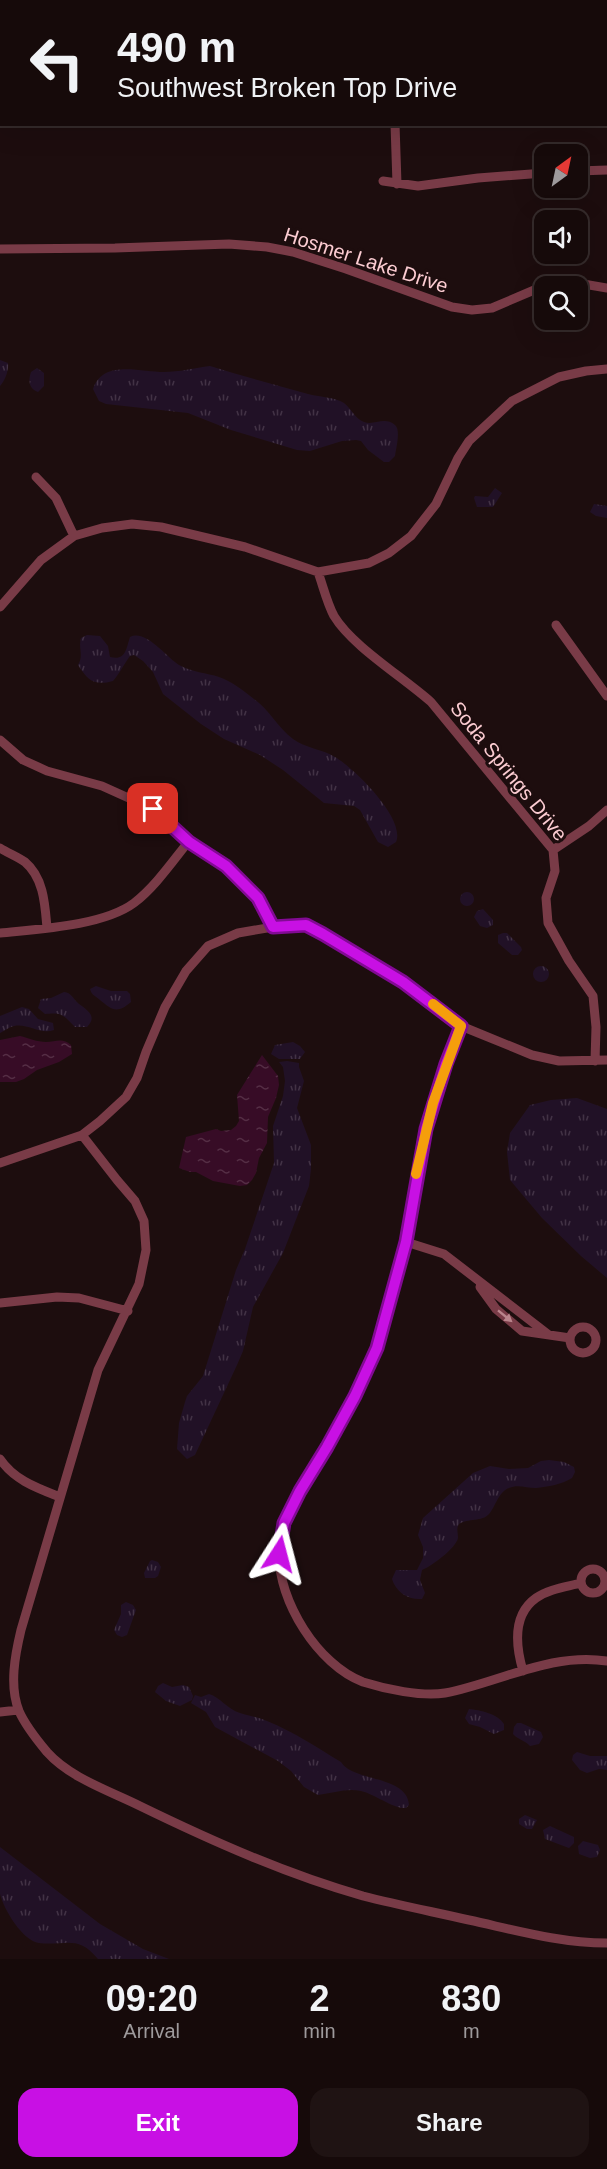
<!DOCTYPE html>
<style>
body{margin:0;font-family:Helvetica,sans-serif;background:#1f1313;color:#f1f3f6;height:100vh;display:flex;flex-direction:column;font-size:22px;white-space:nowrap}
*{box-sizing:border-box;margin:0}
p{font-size:20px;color:#9e9a9c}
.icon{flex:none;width:33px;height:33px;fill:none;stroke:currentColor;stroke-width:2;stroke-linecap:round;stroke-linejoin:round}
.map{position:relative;height:1959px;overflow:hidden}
.sheet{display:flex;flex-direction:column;background:#160a0a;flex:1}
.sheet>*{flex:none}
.hud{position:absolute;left:0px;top:0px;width:608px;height:126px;box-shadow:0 6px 24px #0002,0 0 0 2px #352b2b;background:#160a0a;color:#f1f3f6;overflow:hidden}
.needle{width:39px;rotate:33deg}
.fabs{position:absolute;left:534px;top:144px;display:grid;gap:12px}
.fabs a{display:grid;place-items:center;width:54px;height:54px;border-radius:12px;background:#160a0a;box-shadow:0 6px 24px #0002,0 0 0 2px #352b2b;font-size:30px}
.pin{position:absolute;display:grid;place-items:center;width:51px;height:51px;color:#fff;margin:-26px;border-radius:12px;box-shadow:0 3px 9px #0006}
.me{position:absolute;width:66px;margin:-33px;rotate:9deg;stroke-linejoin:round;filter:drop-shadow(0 0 4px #0008)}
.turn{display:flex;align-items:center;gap:21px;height:126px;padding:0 18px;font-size:27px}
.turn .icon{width:78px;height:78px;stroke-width:2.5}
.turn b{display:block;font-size:42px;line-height:51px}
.eta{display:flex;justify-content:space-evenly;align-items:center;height:102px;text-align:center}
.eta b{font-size:36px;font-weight:700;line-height:42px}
.action{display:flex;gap:12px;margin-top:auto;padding:12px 18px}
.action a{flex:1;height:69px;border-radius:18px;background:#c810e4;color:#fff;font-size:24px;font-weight:700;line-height:69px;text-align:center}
.action a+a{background:#1f1313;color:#f1f3f6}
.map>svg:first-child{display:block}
.grass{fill:url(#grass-tufts)}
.water{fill:url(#water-ripples)}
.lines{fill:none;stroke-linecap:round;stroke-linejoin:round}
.minor{stroke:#793b47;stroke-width:9}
.tertiary{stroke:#793b47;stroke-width:12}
.oneway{fill:#ba848c}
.route-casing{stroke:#820a94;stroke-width:15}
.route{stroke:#c810e4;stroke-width:10}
.slow{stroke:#f59e0b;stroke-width:10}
.labels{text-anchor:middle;stroke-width:6;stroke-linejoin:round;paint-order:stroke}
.street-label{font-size:20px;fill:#fcccd2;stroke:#1d0d0e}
</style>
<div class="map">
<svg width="607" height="1959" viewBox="0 0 607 1959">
<defs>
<pattern id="grass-tufts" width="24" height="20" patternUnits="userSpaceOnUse" patternTransform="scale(1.5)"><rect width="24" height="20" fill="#211126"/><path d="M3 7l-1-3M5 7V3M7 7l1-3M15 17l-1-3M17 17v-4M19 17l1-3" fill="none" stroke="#423245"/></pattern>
<pattern id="water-ripples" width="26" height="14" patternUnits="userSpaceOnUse" patternTransform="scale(1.5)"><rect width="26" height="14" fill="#370c26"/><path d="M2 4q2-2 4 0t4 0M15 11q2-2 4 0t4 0" fill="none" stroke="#552e45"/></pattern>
</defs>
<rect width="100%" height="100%" fill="#1d0d0e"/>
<!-- grass -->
<path class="grass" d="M 0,360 L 8,363 C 9,370 5,381 0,386 Z
M 210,366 C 243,376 275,385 308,394 C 318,397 335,397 344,403 C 351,408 355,419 364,422 C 374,426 384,416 395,425 C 401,430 396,448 395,456 L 389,462 L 384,462 L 368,450 L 361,441 L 356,440 L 342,441 L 310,451 L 297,450 L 231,430 L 188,413 L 106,404 L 99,401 L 93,389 C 103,359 140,372 164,372 C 179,372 195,368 210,366 Z
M 37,368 L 44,373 L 44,386 L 38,392 C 29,389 28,381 31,372 Z
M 495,488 L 502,493 L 493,507 L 477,507 L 474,498 L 475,496 L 488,497 Z
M 594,504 L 607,506 L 607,518 L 596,516 L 590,512 Z
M 87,635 L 100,636 L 108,646 L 110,657 C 126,661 126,649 130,637 C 146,629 167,658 179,665 C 191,672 207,673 219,677 C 231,681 244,691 254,699 C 269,709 278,728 293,739 C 305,748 322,749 335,757 C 354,768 406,819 396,842 L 388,847 L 378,842 L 360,810 L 354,806 L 324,803 L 283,770 L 260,755 L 224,739 L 201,724 L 163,694 L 153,672 L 143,661 L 134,655 L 130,656 C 124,664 120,673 113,681 C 95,686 88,681 78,665 C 84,655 78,648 81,638 Z
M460 899a7 7 0 1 1 14 0a7 7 0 1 1-14 0Z
M 483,909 L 493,920 L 493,925 L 487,928 L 480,926 L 474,917 L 477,911 Z
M 503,933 L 507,933 L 521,947 L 522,950 L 518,955 L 512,955 L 498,943 L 498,935 Z
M533 974a8 8 0 1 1 16 0a8 8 0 1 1-16 0Z
M 96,986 L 111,991 L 127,991 L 130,994 L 131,1002 C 117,1014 112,1010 100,1000 C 95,995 92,996 90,989 Z
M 64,992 C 72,993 73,999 79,1004 C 87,1010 98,1016 87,1027 L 75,1027 C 63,1015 62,1012 45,1014 L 38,1008 L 41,999 L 51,998 Z
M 22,1007 L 29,1009 L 38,1019 L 53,1023 L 54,1030 C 40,1035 28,1023 14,1026 C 9,1027 4,1031 0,1033 L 0,1016 Z
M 293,1042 L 300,1046 L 305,1052 L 300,1059 L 279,1059 L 271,1054 L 275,1045 Z
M 287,1061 L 299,1063 L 299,1067 L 304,1081 L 297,1108 L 311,1145 L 311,1169 L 309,1186 L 283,1253 L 253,1307 L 243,1351 L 237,1365 L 195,1455 L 187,1459 L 177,1449 L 179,1423 L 185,1402 L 187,1396 L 203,1376 L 236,1270 L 245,1249 L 274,1163 L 273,1126 L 283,1096 L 285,1081 L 283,1067 L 279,1062 Z
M 577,1098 L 607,1109 L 607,1278 L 581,1256 L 542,1218 L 510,1180 L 507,1152 L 510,1133 L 530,1105 L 551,1100 Z
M 549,1460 L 564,1462 L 574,1467 L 575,1472 L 572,1478 C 563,1484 547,1487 536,1488 C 527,1488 517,1484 509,1488 C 498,1492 496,1506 489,1514 C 482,1522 468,1518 459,1524 C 456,1529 458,1532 458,1538 C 456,1548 432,1566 422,1570 L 420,1580 L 425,1593 L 422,1599 C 408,1600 396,1592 392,1579 L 396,1570 L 417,1570 L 423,1558 L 423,1547 L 418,1535 L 423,1518 L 473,1473 L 490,1466 L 509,1469 L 528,1468 L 541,1461 Z
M 152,1560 L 158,1562 L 161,1567 L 158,1576 L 155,1578 L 145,1578 L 144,1573 L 150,1561 Z
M 126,1602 L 133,1605 L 136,1610 L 127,1635 L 122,1637 L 117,1635 L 114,1630 L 121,1614 L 121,1605 Z
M 163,1683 L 172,1687 L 183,1685 L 189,1687 L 193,1696 L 192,1700 L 180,1706 L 166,1701 L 155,1692 L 158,1686 Z
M 209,1694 C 220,1697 227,1709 240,1713 C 249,1716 258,1717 267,1721 C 294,1732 316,1747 341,1762 C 353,1782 407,1775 409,1805 L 406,1808 C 393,1809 375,1794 361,1791 C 347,1788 333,1793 318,1795 L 304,1787 L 291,1771 L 278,1761 L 215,1727 L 206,1712 L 191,1703 L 195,1695 L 201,1697 Z
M 469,1709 C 480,1710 498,1714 504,1724 L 504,1730 L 494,1734 L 480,1727 L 469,1724 L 465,1718 Z
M 517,1723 L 521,1723 L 541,1732 L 543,1737 L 539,1744 L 530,1746 C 525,1740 518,1740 513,1734 L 514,1727 Z
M 577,1752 L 590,1756 L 607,1756 L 607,1770 L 599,1769 L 587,1773 L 580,1770 L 572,1760 L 573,1755 Z
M 525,1815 L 537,1820 L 532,1829 L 527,1829 L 519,1824 L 519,1819 Z
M 550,1826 L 574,1837 L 574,1843 L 569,1848 L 545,1839 L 543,1830 Z
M 583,1841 L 598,1845 L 600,1850 L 597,1857 L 590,1858 L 579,1854 L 578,1846 Z
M 0,1847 L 100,1924 L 143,1949 L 169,1959 L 98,1959 C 78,1934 65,1946 39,1943 C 23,1941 4,1910 0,1894 C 0,1880 0,1862 0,1847 Z"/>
<!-- water -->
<path class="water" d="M 20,1036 C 28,1038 37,1042 46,1042 C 56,1042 62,1037 71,1045 L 72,1054 L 59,1062 L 37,1070 L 24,1079 L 16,1082 L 0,1082 L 0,1040 Z
M 262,1055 L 278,1076 L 279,1085 L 276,1098 L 268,1117 L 267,1143 L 259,1158 L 256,1173 L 252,1180 L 247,1185 L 240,1186 L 213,1181 L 196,1172 L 190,1172 L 179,1168 L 186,1137 L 216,1129 L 221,1131 L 231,1130 L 236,1126 L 239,1121 L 237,1095 Z"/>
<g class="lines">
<!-- minor -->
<path class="minor" d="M 606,18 L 607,17
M 395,124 L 397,184
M 578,171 L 607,170
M 383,181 L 418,186 L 478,178 L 544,173
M 0,249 L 115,248 L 229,244 L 267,247 L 293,252 L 346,269 L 452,307 L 472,310 L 492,308 L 553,282 L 566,281 L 607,288
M 36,477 L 56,498 L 74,536
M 318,572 C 323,586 327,603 334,616 C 352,646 403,677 431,702 L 553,850 L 555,871 L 546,898 L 548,923 L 569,961 L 593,996 L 596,1027 L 595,1061
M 0,607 L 41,560 L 74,536 L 102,528 L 132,524 L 161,527 L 245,547 L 318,572 L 369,563 L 389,553 L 411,536 L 436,504 L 458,458 L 469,441 L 512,401 L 559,377 L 586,371 L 607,369
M 556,625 L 607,696
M 0,740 L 23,760 L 47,771 L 102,786 L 153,809 L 189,841 L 226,866 L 258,898 L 273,927
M 0,848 C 8,853 18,857 25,862 C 44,878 45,905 47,928
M 553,850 L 589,826 L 607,810
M 0,933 C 38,929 103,926 134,903 C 155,887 172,862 189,841
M 461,1026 C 443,1071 427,1117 418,1166 C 413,1191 411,1218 406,1243 C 401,1264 395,1284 389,1305 C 385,1320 382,1337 375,1352 C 361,1384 345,1417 327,1448 C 308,1480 280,1514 279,1553 C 278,1601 318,1665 363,1682 C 385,1689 422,1697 445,1693 C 498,1683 551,1652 607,1661
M 82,1135 L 117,1180 L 135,1201 L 144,1221 L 146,1250 L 139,1284 L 98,1370 L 21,1630 C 15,1655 9,1686 19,1711 C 25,1725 37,1740 47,1752 C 70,1778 110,1791 140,1806 C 212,1841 286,1874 363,1896 C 398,1905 434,1912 469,1920 C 515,1930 560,1943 607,1943
M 0,1163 L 82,1135 L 100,1121 L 126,1097 L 137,1078 L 146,1052 L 165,1007 L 186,971 L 208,946 L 238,933 L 273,927 L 306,925 L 341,943 L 403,982 L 461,1026 L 532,1055 L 559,1061 L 607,1060
M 406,1242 L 444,1254 L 549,1335
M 480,1287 L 496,1309 L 522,1331 L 570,1338
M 0,1303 L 57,1297 L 79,1298 L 128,1311
M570 1340a13 13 0 1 1 26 0a13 13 0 1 1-26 0Z
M 0,1459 C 14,1480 37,1488 60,1497
M581 1581a12 12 0 1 1 24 0a12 12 0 1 1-24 0Z
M 523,1671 C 516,1647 512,1615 536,1598 C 549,1589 566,1587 581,1583
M 0,1712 L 18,1710"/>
<!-- tertiary -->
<path class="tertiary" d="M 32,2 L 46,0
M 0,4 L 2,3"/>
</g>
<!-- one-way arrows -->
<defs><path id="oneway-solid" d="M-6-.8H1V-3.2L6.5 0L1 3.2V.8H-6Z" transform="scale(1.5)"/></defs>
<use class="oneway" href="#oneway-solid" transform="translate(505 1316) rotate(39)"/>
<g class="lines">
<!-- route casing -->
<g class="route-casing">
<path id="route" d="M 153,809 L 189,842 L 226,866 L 258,898 L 273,927 L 306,925 L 323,934 L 403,982 L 461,1026 L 446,1064 L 426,1129 L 406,1242 L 377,1348 L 355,1396 L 327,1447 L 300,1491 L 284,1523 L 279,1554"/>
</g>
<!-- route -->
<use href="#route" class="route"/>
<!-- slow -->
<path class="slow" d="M 416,1174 L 433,1103 L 461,1026 L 433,1004"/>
</g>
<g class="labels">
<!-- street labels -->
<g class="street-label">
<text transform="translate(366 260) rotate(18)" y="7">Hosmer Lake Drive</text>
<text transform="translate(509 771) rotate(51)" y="7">Soda Springs Drive</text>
</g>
</g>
</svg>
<div class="fabs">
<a><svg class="needle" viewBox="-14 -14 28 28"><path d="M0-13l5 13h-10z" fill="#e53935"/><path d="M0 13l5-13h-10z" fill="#9e9a9c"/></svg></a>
<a><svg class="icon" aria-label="sound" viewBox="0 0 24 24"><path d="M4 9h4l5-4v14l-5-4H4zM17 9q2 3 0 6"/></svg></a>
<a><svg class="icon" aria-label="search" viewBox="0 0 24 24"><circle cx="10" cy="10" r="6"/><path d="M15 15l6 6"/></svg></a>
</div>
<div class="pin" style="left:153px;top:809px;background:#d93025"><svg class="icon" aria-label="arrive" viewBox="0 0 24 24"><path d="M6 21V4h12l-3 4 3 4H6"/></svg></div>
<svg class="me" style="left:279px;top:1554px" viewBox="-20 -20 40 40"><path d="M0-17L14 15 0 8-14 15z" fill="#c810e4" stroke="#fff" stroke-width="4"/></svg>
<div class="hud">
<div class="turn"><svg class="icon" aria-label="left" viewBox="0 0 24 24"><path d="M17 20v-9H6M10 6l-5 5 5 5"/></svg><div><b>490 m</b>Southwest Broken Top Drive</div></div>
</div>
</div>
<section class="sheet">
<div class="eta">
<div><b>09:20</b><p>Arrival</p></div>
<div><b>2</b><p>min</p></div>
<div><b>830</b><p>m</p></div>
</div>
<div class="action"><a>Exit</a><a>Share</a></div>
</section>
